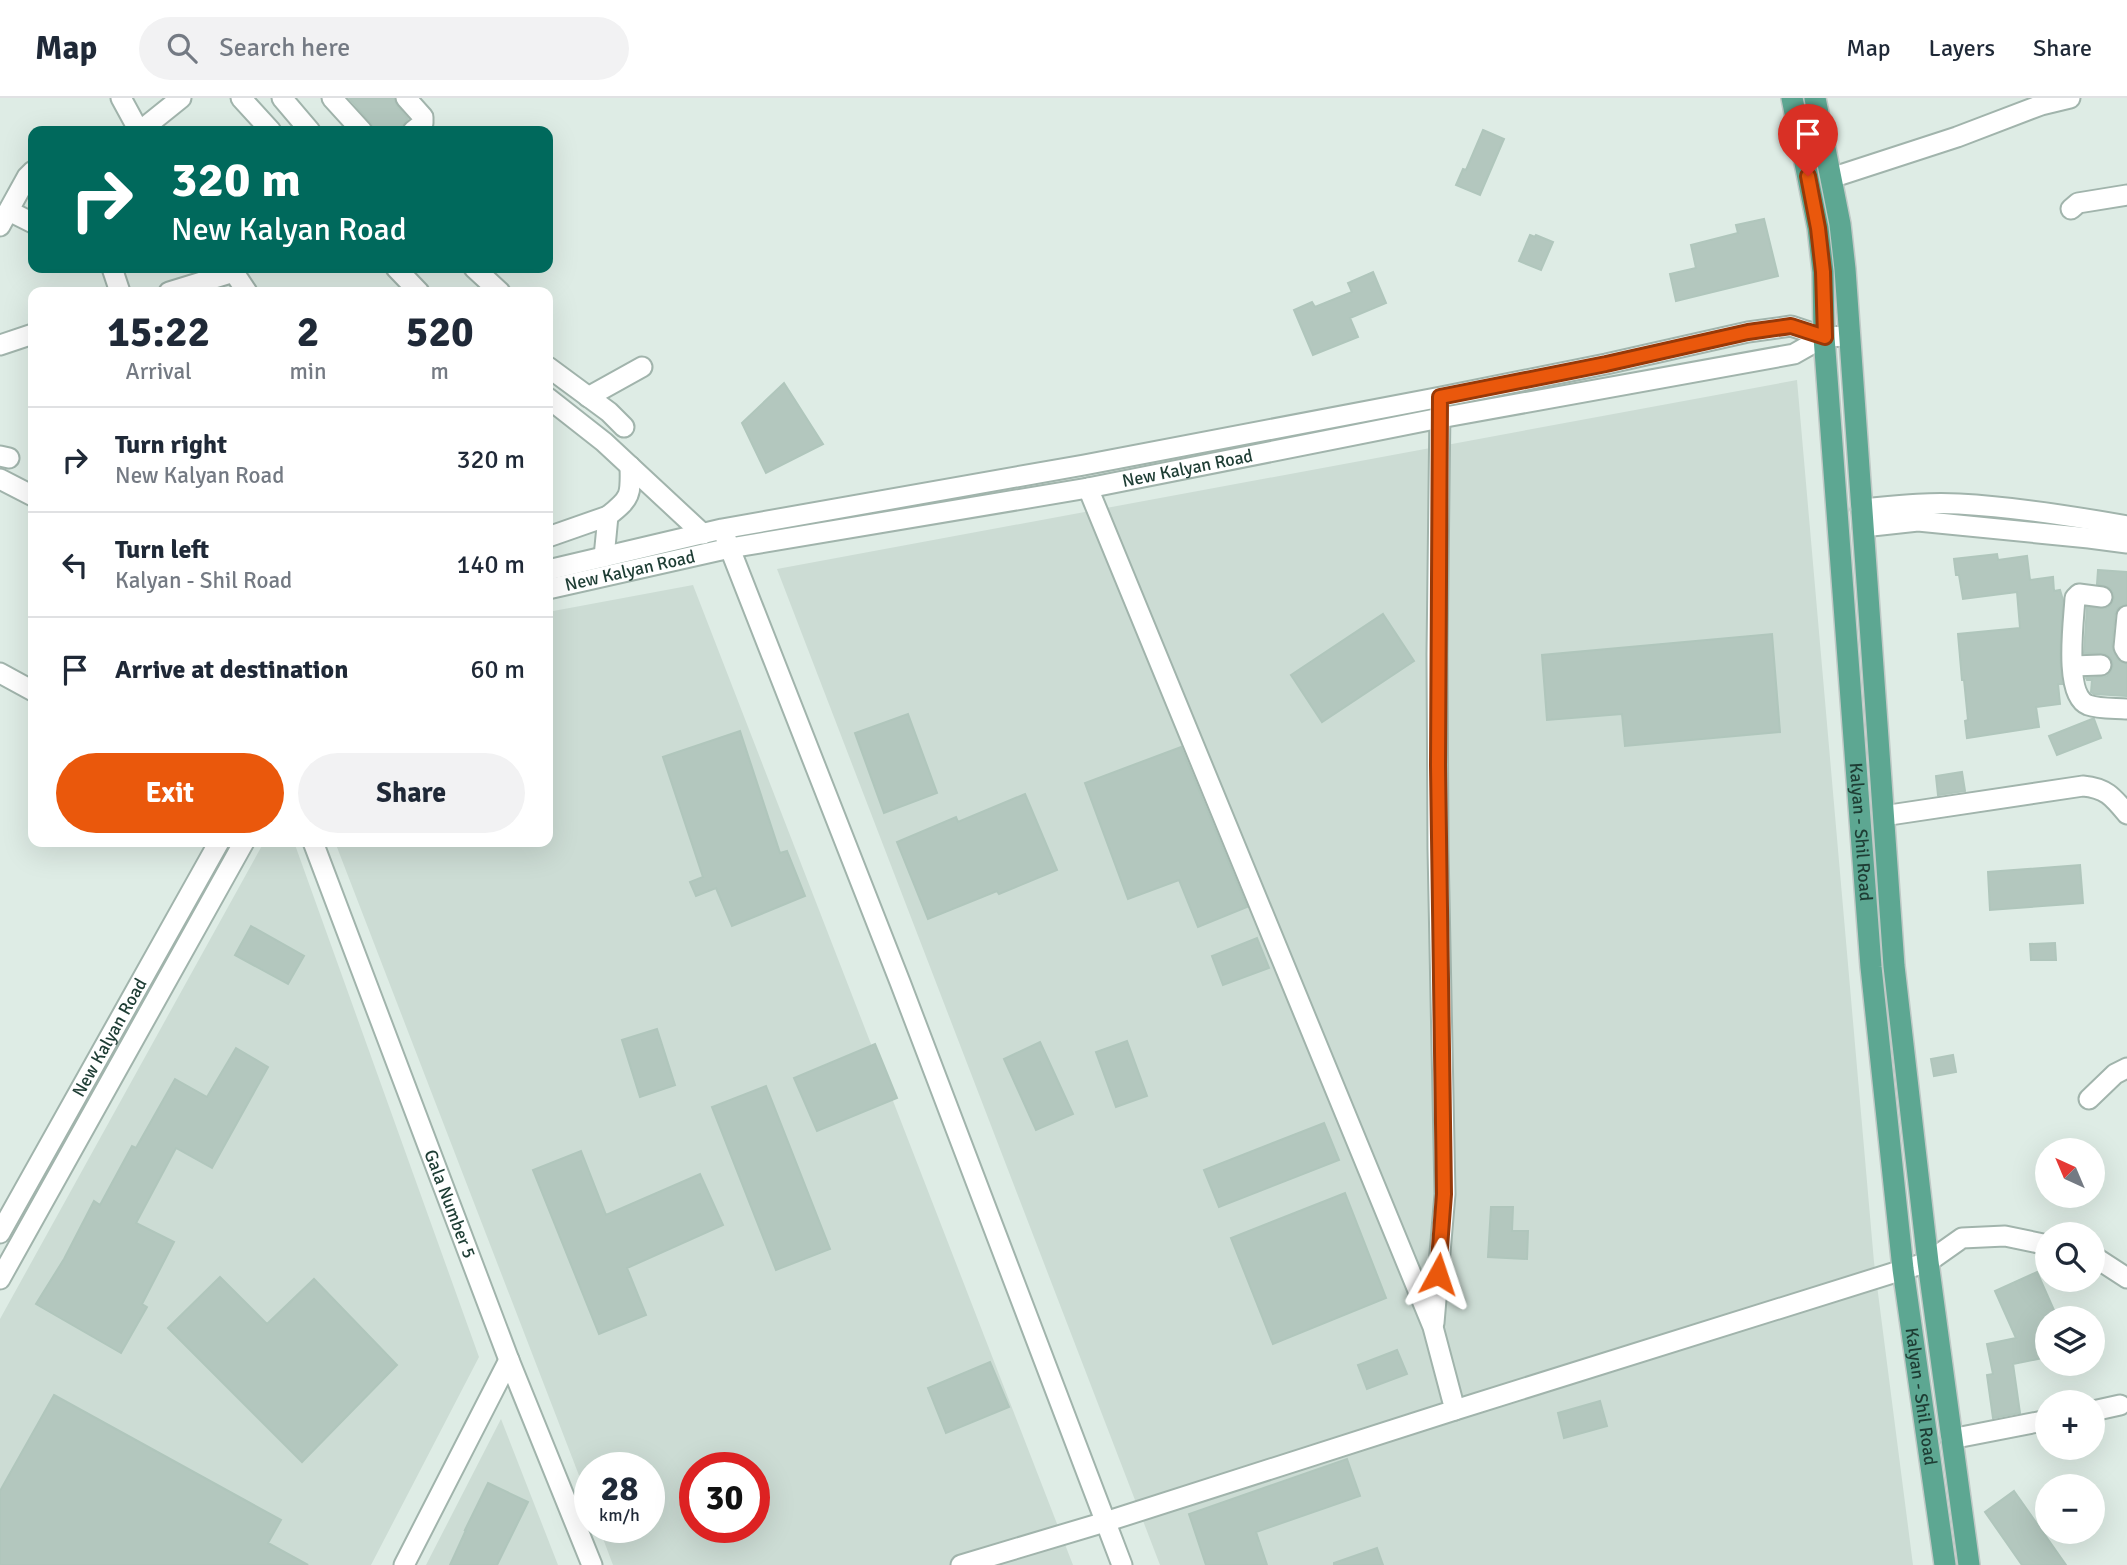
<!DOCTYPE html>
<meta charset="utf-8">
<style>
body{margin:0;font-family:Signika,sans-serif;background:#f2f2f3;color:#1f2937;height:100vh;display:flex;flex-direction:column;font-size:26px;white-space:nowrap}
*{box-sizing:border-box;margin:0}
p{font-size:23px;color:#747a83}
.icon{flex:none;width:38px;height:38px;fill:none;stroke:currentColor;stroke-width:2;stroke-linecap:round;stroke-linejoin:round}
.map{position:relative;flex:1;overflow:hidden}
.panel{position:absolute;left:28px;top:189px;width:525px;height:560px;display:flex;flex-direction:column;background:#fff;border-radius:14px;box-shadow:0 7px 28px #0002}
.panel>*{flex:none}
.hud{position:absolute;left:28px;top:28px;width:525px;height:147px;border-radius:14px;box-shadow:0 7px 28px #0002;background:#00695c;color:#fff;overflow:hidden}
.needle{width:46px;rotate:316deg}
.controls{position:absolute;left:2035px;top:1040px;display:grid;gap:14px}
.controls a{display:grid;place-items:center;width:70px;height:70px;border-radius:50%;background:#fff;box-shadow:0 7px 28px #0002;font-size:35px}
.speed{position:absolute;left:574px;top:1354px;display:flex;gap:14px;font-size:35px;font-weight:700;text-align:center}
.speed>*{display:grid;place-content:center;width:91px;height:91px;border-radius:50%;background:#fff;box-shadow:0 7px 28px #0002;line-height:1}
.speed small{font-size:18px;font-weight:400}
.speed .limit{border:10px solid #d22;background:#fff;color:#111}
.pin{position:absolute;display:grid;place-items:center;width:60px;height:60px;color:#fff;margin:-72px -30px;border-radius:50% 50% 50% 0;rotate:-45deg;box-shadow:0 0 7px #0007}
.pin .icon{rotate:45deg}
.me{position:absolute;width:77px;margin:-38px;rotate:5deg;stroke-linejoin:round;filter:drop-shadow(0 0 5px #0008)}
.turn{display:flex;align-items:center;gap:24px;height:147px;padding:0 28px;font-size:32px}
.turn .icon{width:91px;height:91px;stroke-width:2.5}
.turn b{display:block;font-size:49px;line-height:60px}
.eta{display:flex;justify-content:space-evenly;align-items:center;height:119px;text-align:center}
.eta b{font-size:42px;font-weight:800;line-height:49px}
.primary-button{display:flex;gap:14px;margin-top:auto;padding:14px 28px}
.primary-button a{flex:1;height:80px;border-radius:42px;background:#ea580c;color:#fff;font-size:28px;font-weight:800;line-height:80px;text-align:center}
.primary-button a+a{background:#f2f2f3;color:#1f2937}
ul{padding:0;list-style:none}
li{display:flex;align-items:center;gap:21px;height:105px;padding:0 28px;border-top:2px solid #e0e1e3}
li div{flex:1}
li b{display:block;font-size:26px}
li em{font-style:normal}
header{display:flex;align-items:center;gap:42px;box-sizing:border-box;height:98px;padding:0 35px;background:#fff;border-bottom:2px solid #e0e1e3}
header strong{font-size:33px}
nav{display:flex;gap:38px;margin-inline-start:auto;font-size:24px}
.search{width:490px;height:63px;background:#f2f2f3;display:flex;align-items:center;gap:18px;box-sizing:border-box;padding:0 24px;border-radius:38px;color:#747a83;font-size:26px}
.map>svg:first-child{display:block}
.built{fill:#ccdcd4;fill-rule:evenodd}
.building{fill:#b3c7be;stroke:#b0c6bc;stroke-width:2}
.lines{fill:none;stroke-linecap:round;stroke-linejoin:round}
.minor-casing{stroke:#a1b4ac;stroke-width:23}
.major-casing{stroke:#c0c9c6;stroke-width:24}
.minor{stroke:#fff;stroke-width:19}
.major{stroke:#5da792;stroke-width:21}
.route-casing{stroke:#983908;stroke-width:18}
.route{stroke:#ea580c;stroke-width:12}
.labels{text-anchor:middle;stroke-width:5;stroke-linejoin:round;paint-order:stroke}
.street-label{font-size:18px;fill:#1e3d34;stroke:#eff8f3}
</style>
<header>
<strong>Map</strong>
<div class="search"><svg class="icon" aria-label="search" viewBox="0 0 24 24"><circle cx="10" cy="10" r="6"/><path d="M15 15l6 6"/></svg>Search here</div>
<nav><a>Map</a><a>Layers</a><a>Share</a></nav>
</header>
<div class="map">
<svg width="2127" height="1467" viewBox="0 0 2127 1467">
<rect width="100%" height="100%" fill="#deece5"/>
<!-- built -->
<path class="built" d="M 1797,282 L 1874,1164 L 1913,1467 L 1160,1467 L 777,471 Z
M 693,487 L 1073,1467 L 613,1467 L 599,1430 L 649,1430 L 649,1370 L 590,1370 L 590,1406 L 335,744 L 548,744 L 548,514 ZM 695,1370 L 754,1370 L 754,1430 L 695,1430 Z
M 264,744 L 294,744 L 479,1259 L 371,1467 L 0,1467 L 0,1221 Z
M 501,1321 L 558,1467 L 426,1467 Z"/>
<!-- building -->
<path class="building" d="M 349,0 L 394,0 L 397,8 L 408,21 L 402,28 L 401,33 L 374,33 L 371,25 Z
M 1483,32 L 1504,41 L 1480,97 L 1456,87 L 1463,71 L 1466,72 Z
M 1764,121 L 1778,178 L 1676,203 L 1670,176 L 1696,170 L 1691,147 L 1738,135 L 1736,127 Z
M 1530,137 L 1535,139 L 1536,137 L 1553,144 L 1541,172 L 1519,163 Z
M 1373,174 L 1386,205 L 1350,220 L 1358,239 L 1313,257 L 1294,212 L 1312,204 L 1315,209 L 1352,194 L 1348,185 Z
M 784,285 L 823,346 L 766,375 L 742,325 Z
M 1997,456 L 1998,462 L 2027,458 L 2030,482 L 2053,479 L 2054,493 L 2060,492 L 2063,502 L 2060,557 L 2062,586 L 2058,586 L 2060,606 L 2036,609 L 2039,629 L 1967,640 L 1965,623 L 1968,622 L 1964,582 L 1962,582 L 1958,536 L 2020,530 L 2017,494 L 1963,501 L 1959,477 L 1956,477 L 1954,461 Z
M 2098,472 L 2127,474 L 2127,506 L 2118,510 L 2115,516 L 2112,548 L 2117,561 L 2127,566 L 2127,598 L 2094,596 L 2091,594 L 2092,582 L 2087,582 L 2086,580 L 2107,578 L 2111,573 L 2113,567 L 2111,560 L 2106,556 L 2084,555 L 2087,509 L 2106,510 L 2111,507 L 2114,501 L 2113,495 L 2110,490 L 2097,486 Z
M 1383,516 L 1414,563 L 1322,624 L 1291,577 Z
M 1772,536 L 1780,634 L 1625,648 L 1622,616 L 1547,622 L 1542,557 Z
M 908,616 L 937,695 L 884,715 L 855,635 Z
M 2092,621 L 2094,621 L 2101,640 L 2057,657 L 2049,638 Z
M 740,633 L 780,755 L 787,753 L 805,798 L 732,828 L 716,790 L 696,798 L 690,784 L 703,779 L 663,659 Z
M 1181,649 L 1247,809 L 1198,829 L 1179,782 L 1128,801 L 1085,685 Z
M 1962,674 L 1965,693 L 1938,697 L 1936,678 Z
M 1025,696 L 1057,772 L 999,796 L 997,793 L 928,821 L 897,744 L 956,719 L 958,724 Z
M 2080,767 L 2083,805 L 1990,812 L 1988,774 Z
M 251,828 L 304,858 L 288,886 L 235,857 Z
M 1257,840 L 1269,870 L 1223,887 L 1212,858 Z
M 2055,845 L 2056,862 L 2031,862 L 2030,846 Z
M 657,931 L 675,987 L 640,999 L 622,942 Z
M 1127,943 L 1147,998 L 1116,1009 L 1096,954 Z
M 1040,944 L 1073,1016 L 1036,1032 L 1004,961 Z
M 875,946 L 897,1000 L 817,1033 L 794,980 Z
M 236,950 L 268,969 L 212,1070 L 176,1050 L 136,1125 L 174,1144 L 142,1206 L 147,1209 L 121,1255 L 36,1206 L 64,1161 L 94,1103 L 100,1107 L 132,1048 L 136,1050 L 175,981 L 207,999 Z
M 1953,957 L 1956,974 L 1934,978 L 1931,961 Z
M 766,988 L 830,1151 L 776,1172 L 712,1009 Z
M 1324,1025 L 1339,1062 L 1219,1109 L 1204,1072 Z
M 581,1053 L 606,1117 L 700,1076 L 723,1127 L 627,1170 L 646,1217 L 599,1236 L 533,1072 Z
M 1345,1095 L 1386,1200 L 1273,1246 L 1231,1140 Z
M 1491,1109 L 1513,1109 L 1512,1133 L 1528,1133 L 1527,1161 L 1488,1159 Z
M 2037,1174 L 2057,1219 L 2048,1220 L 2048,1259 L 2013,1266 L 2020,1315 L 1993,1320 L 1987,1277 L 1993,1276 L 1987,1246 L 2016,1240 L 1995,1193 Z
M 220,1179 L 267,1226 L 314,1181 L 397,1267 L 302,1364 L 168,1230 Z
M 1397,1252 L 1407,1276 L 1367,1291 L 1358,1267 Z
M 990,1264 L 1009,1309 L 946,1335 L 928,1290 Z
M 54,1297 L 281,1422 L 268,1445 L 308,1467 L 0,1467 L 0,1393 Z
M 1600,1303 L 1607,1328 L 1564,1340 L 1558,1315 Z
M 1347,1361 L 1360,1398 L 1256,1434 L 1267,1467 L 1206,1467 L 1189,1416 Z
M 488,1385 L 528,1404 L 497,1467 L 450,1467 L 466,1432 L 465,1432 Z
M 2014,1393 L 2066,1467 L 2022,1467 L 1985,1414 Z
M 1377,1450 L 1383,1467 L 1334,1467 L 1334,1465 Z"/>
<g class="lines">
<!-- minor casing -->
<g class="minor-casing">
<g id="minor">
<path d="M 121,0 L 139,33"/>
<path d="M 241,0 L 271,33"/>
<path d="M 282,0 L 310,33"/>
<path d="M 332,0 L 362,33"/>
<path d="M 406,0 L 423,19 L 423,25 L 413,33"/>
<path d="M 140,33 L 181,0"/>
<path d="M 1831,80 L 1957,39 L 2041,7 L 2070,0"/>
<path d="M 2071,111 L 2078,105 L 2127,97"/>
<path d="M 9,113 L 33,125"/>
<path d="M 0,128 L 27,79 L 33,73"/>
<path d="M 112,170 L 120,194"/>
<path d="M 231,170 L 247,194"/>
<path d="M 396,170 L 419,194"/>
<path d="M 474,170 L 500,194"/>
<path d="M 169,194 L 234,174"/>
<path d="M 0,247 L 33,236"/>
<path d="M 548,269 L 609,314 L 624,329"/>
<path d="M 588,299 L 642,269"/>
<path d="M 548,300 L 604,344 L 703,436"/>
<path d="M 0,358 L 9,360"/>
<path d="M 0,381 L 33,398"/>
<path d="M 1861,411 C 1894,408 1927,404 1959,406 C 2015,409 2072,418 2127,428"/>
<path d="M 1863,429 L 1918,423 L 2089,440 L 2127,445"/>
<path d="M 725,438 L 900,884 L 1122,1467"/>
<path d="M 548,439 L 608,418"/>
<path d="M 604,459 L 608,418 C 631,400 631,397 630,368"/>
<path d="M 548,472 L 722,431 L 1084,367 L 1441,299 L 1606,266 L 1748,234 L 1791,228 L 1824,239 L 1849,238"/>
<path id="s1" d="M 548,491 L 730,450 L 1088,390 L 1440,320 L 1794,256 L 1824,239"/>
<path d="M 2102,499 L 2079,496 L 2075,500 C 2074,521 2063,597 2088,607 C 2099,611 2115,610 2127,611"/>
<path d="M 2127,518 L 2124,549 L 2127,554"/>
<path d="M 2073,568 L 2101,567"/>
<path d="M 0,575 L 33,593"/>
<path d="M 1883,718 L 2083,688 C 2106,690 2113,699 2127,716"/>
<path id="s2" d="M 313,744 L 509,1262 L 592,1467"/>
<path d="M 2089,1001 L 2115,976 L 2127,970"/>
<path id="s3" d="M 0,1135 L 219,744"/>
<path d="M 2093,1158 L 2127,1180"/>
<path d="M 0,1181 L 244,744"/>
<path d="M 1434,1225 L 1445,1096 L 1438,751 L 1437,556 L 1440,310"/>
<path d="M 1455,1312 L 1928,1164 L 1962,1140 L 2005,1138 L 2048,1147"/>
<path d="M 2093,1313 L 2120,1307"/>
<path d="M 1951,1341 L 2048,1322"/>
<path d="M 404,1467 L 509,1262"/>
<path d="M 961,1467 L 1105,1424 L 1455,1312 L 1433,1229 L 1088,390"/>
</g>
</g>
<!-- major casing -->
<g class="major-casing">
<g id="major">
<path id="s4" d="M 1792,0 L 1818,130 L 1823,174 L 1824,239 L 1871,869 L 1903,1171 L 1945,1467"/>
<path d="M 1815,0 L 1840,126 L 1845,171 L 1894,868 L 1928,1164 L 1969,1467"/>
</g>
</g>
<!-- minor -->
<use href="#minor" class="minor"/>
<!-- major -->
<use href="#major" class="major"/>
</g>
<g class="lines">
<!-- route casing -->
<g class="route-casing">
<path id="route" d="M 1438,1176 L 1444,1096 L 1438,667 L 1440,299 L 1606,266 L 1748,234 L 1791,228 L 1825,239 L 1823,174 L 1818,130 L 1808,78"/>
</g>
<!-- route -->
<use href="#route" class="route"/>
</g>
<g class="labels">
<!-- street labels -->
<g class="street-label">
<text dy="6" stroke="none"><textPath href="#s1" startOffset="651">New Kalyan Road</textPath></text>
<text dy="6" stroke="none"><textPath href="#s1" startOffset="84">New Kalyan Road</textPath></text>
<text dy="6" stroke="none"><textPath href="#s4" startOffset="738">Kalyan - Shil Road</textPath></text>
<text dy="6" stroke="none"><textPath href="#s3" startOffset="224">New Kalyan Road</textPath></text>
<text dy="6" stroke="none"><textPath href="#s2" startOffset="387">Gala Number 5</textPath></text>
<text dy="6" stroke="none"><textPath href="#s4" startOffset="1306">Kalyan - Shil Road</textPath></text>
</g>
</g>
</svg>
<div class="controls">
<a><svg class="needle" viewBox="-14 -14 28 28"><path d="M0-13l5 13h-10z" fill="#e53935"/><path d="M0 13l5-13h-10z" fill="#747a83"/></svg></a>
<a><svg class="icon" aria-label="search" viewBox="0 0 24 24"><circle cx="10" cy="10" r="6"/><path d="M15 15l6 6"/></svg></a>
<a><svg class="icon" aria-label="layers" viewBox="0 0 24 24"><path d="M12 4l9 5-9 5-9-5zM3 14l9 5 9-5"/></svg></a>
<a>+</a>
<a>−</a>
</div>
<div class="speed"><div>28<small>km/h</small></div><div class="limit">30</div></div>
<div class="pin" style="left:1808px;top:78px;background:#d93025"><svg class="icon" aria-label="arrive" viewBox="0 0 24 24"><path d="M6 21V4h12l-3 4 3 4H6"/></svg></div>
<svg class="me" style="left:1438px;top:1176px" viewBox="-20 -20 40 40"><path d="M0-17L14 15 0 8-14 15z" fill="#ea580c" stroke="#fff" stroke-width="4"/></svg>
<div class="hud">
<div class="turn"><svg class="icon" aria-label="right" viewBox="0 0 24 24"><path d="M7 20v-9h11M14 6l5 5-5 5"/></svg><div><b>320 m</b>New Kalyan Road</div></div>
</div>
<section class="panel">
<div class="eta">
<div><b>15:22</b><p>Arrival</p></div>
<div><b>2</b><p>min</p></div>
<div><b>520</b><p>m</p></div>
</div>
<ul>
<li><svg class="icon" aria-label="right" viewBox="0 0 24 24"><path d="M7 20v-9h11M14 6l5 5-5 5"/></svg><div><b>Turn right</b><p>New Kalyan Road</p></div><em>320 m</em></li>
<li><svg class="icon" aria-label="left" viewBox="0 0 24 24"><path d="M17 20v-9H6M10 6l-5 5 5 5"/></svg><div><b>Turn left</b><p>Kalyan - Shil Road</p></div><em>140 m</em></li>
<li><svg class="icon" aria-label="arrive" viewBox="0 0 24 24"><path d="M6 21V4h12l-3 4 3 4H6"/></svg><div><b>Arrive at destination</b></div><em>60 m</em></li>
</ul>
<div class="primary-button"><a>Exit</a><a>Share</a></div>
</section>
</div>
